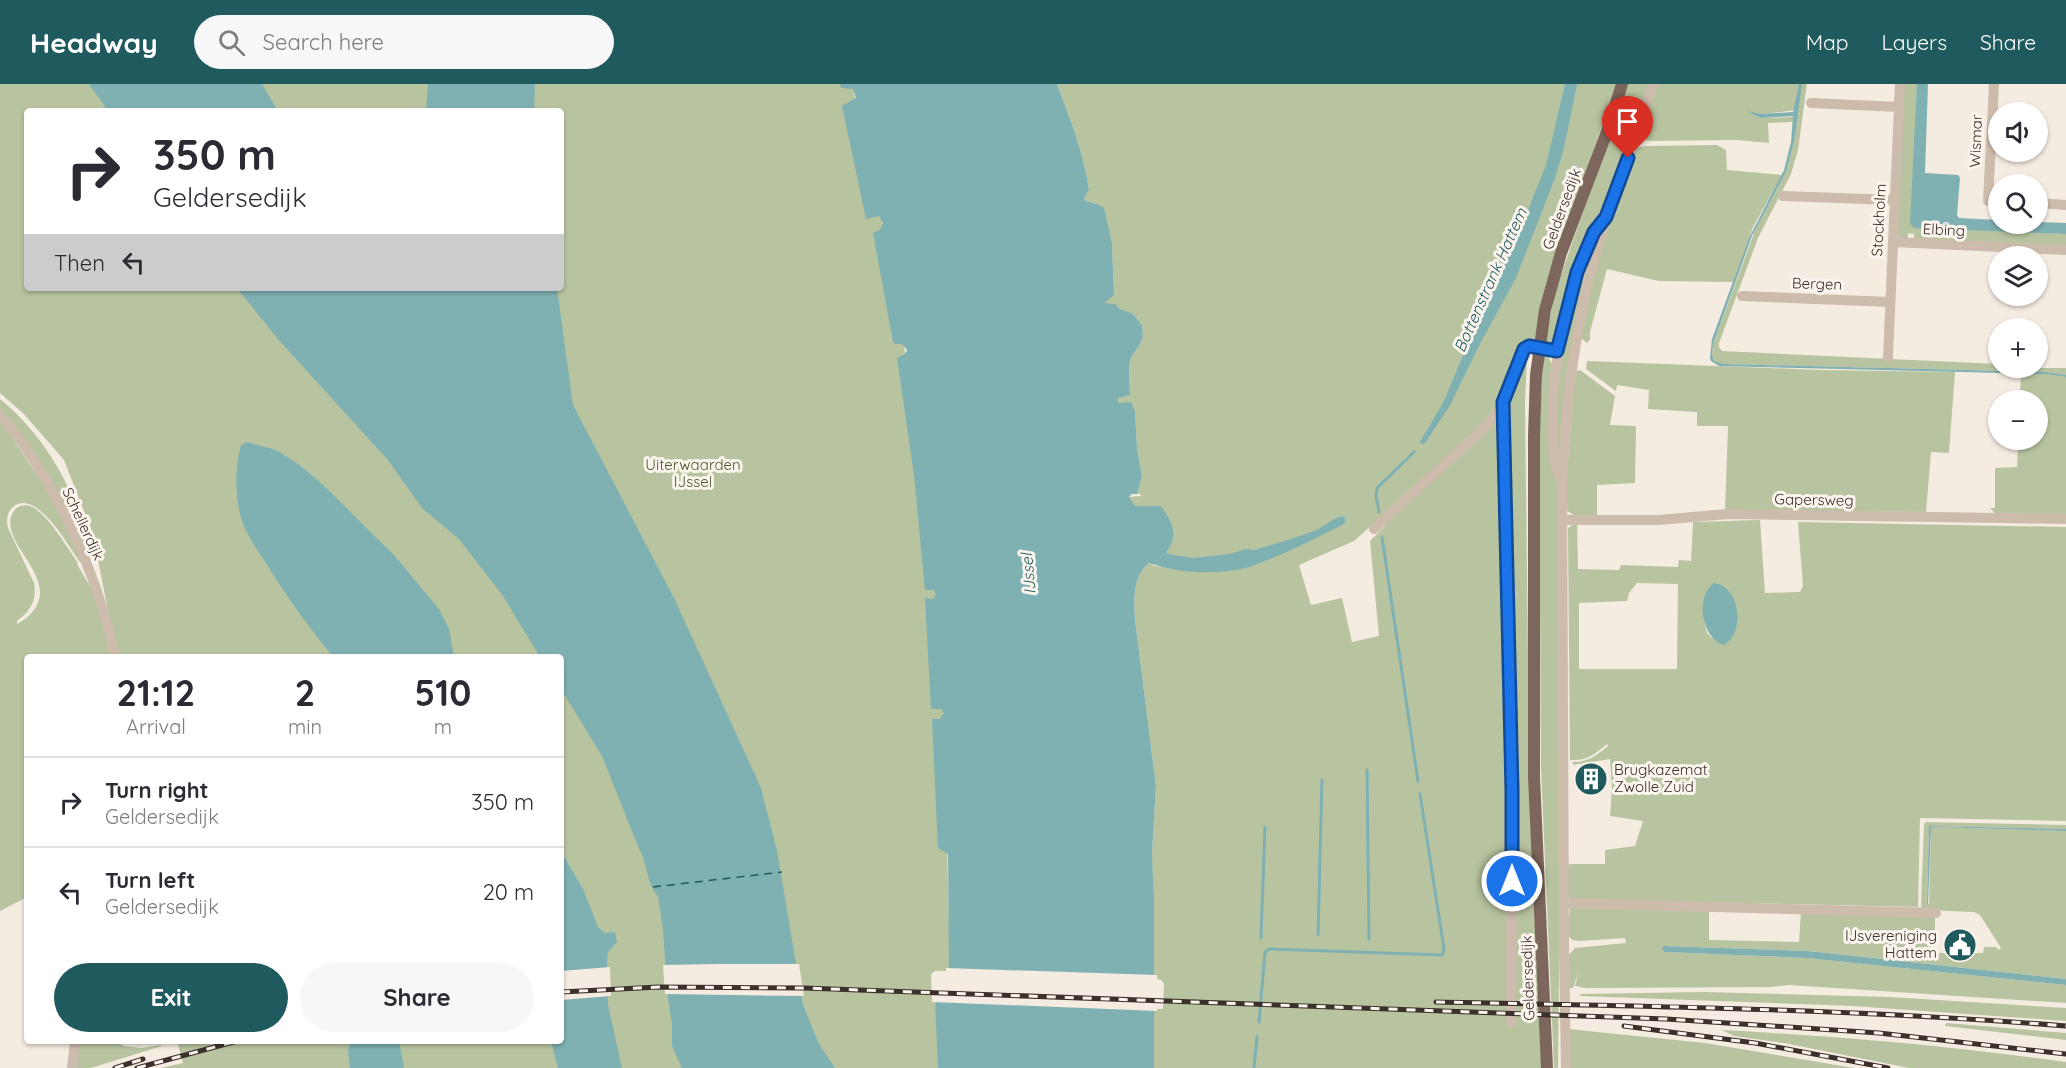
<!DOCTYPE html>
<meta charset="utf-8">
<style>
body{margin:0;font-family:Quicksand,sans-serif;background:#f7f7f7;color:#2b2b33;height:100vh;display:flex;flex-direction:column;font-size:22px;white-space:nowrap}
*{box-sizing:border-box;margin:0}
p{font-size:20px;color:#7c7c81}
.icon{flex:none;width:33px;height:33px;fill:none;stroke:currentColor;stroke-width:2;stroke-linecap:round;stroke-linejoin:round}
.map{position:relative;flex:1;overflow:hidden}
.side{position:absolute;left:24px;top:570px;width:540px;height:390px;display:flex;flex-direction:column;background:#fff;border-radius:6px;box-shadow:0 2px 4px #0004}
.side>*{flex:none}
.guide{position:absolute;left:24px;top:24px;width:540px;height:183px;border-radius:6px;box-shadow:0 2px 4px #0004;background:#fff;color:#2b2b33;overflow:hidden}
.controls{position:absolute;left:1988px;top:18px;display:grid;gap:12px}
.controls a{display:grid;place-items:center;width:60px;height:60px;border-radius:50%;background:#fff;box-shadow:0 2px 4px #0004;font-size:30px}
.pin{position:absolute;display:grid;place-items:center;width:51px;height:51px;color:#fff;margin:-62px -26px;border-radius:50% 50% 50% 0;rotate:-45deg;box-shadow:0 0 6px #0007}
.pin .icon{rotate:45deg}
.me{position:absolute;width:66px;margin:-33px;rotate:0deg;stroke-linejoin:round;filter:drop-shadow(0 0 4px #0008)}
.turn{display:flex;align-items:center;gap:21px;height:126px;padding:0 30px;font-size:27px}
.turn .icon{width:78px;height:78px;stroke-width:2.5}
.turn b{display:block;font-size:42px;line-height:51px}
.then{display:flex;align-items:center;height:57px;padding:0 30px;background:#0003;gap:12px;font-size:22px}
.eta{display:flex;justify-content:space-evenly;align-items:center;height:102px;text-align:center}
.eta b{font-size:36px;font-weight:700;line-height:42px}
.cta{display:flex;gap:12px;margin-top:auto;padding:12px 30px}
.cta a{flex:1;height:69px;border-radius:36px;background:#1f5a5e;color:#fff;font-size:24px;font-weight:700;line-height:69px;text-align:center}
.cta a+a{background:#f7f7f7;color:#2b2b33}
ul{padding:0;list-style:none}
li{display:flex;align-items:center;gap:18px;height:90px;padding:0 30px;border-top:2px solid #e1e1e2}
li div{flex:1}
li b{display:block;font-size:22px}
li em{font-style:normal}
header{display:flex;align-items:center;gap:36px;box-sizing:border-box;height:84px;padding:0 30px;background:#1f5a5e;color:#fff}
header strong{font-size:28px}
nav{display:flex;gap:33px;margin-inline-start:auto;font-size:21px}
.search{width:420px;height:54px;background:#f7f7f7;display:flex;align-items:center;gap:15px;box-sizing:border-box;padding:0 21px;border-radius:33px;color:#7c7c81;font-size:22px}
.map>svg:first-child{display:block}
.green{fill:#b8c4a0;fill-rule:evenodd}
.water{fill:#7fb0b2}
.pier{fill:#f4ebe1}
.lines{fill:none;stroke-linecap:round;stroke-linejoin:round}
.stream{stroke:#7fb0b2;stroke-width:3}
.ferry{stroke:#1f5a5e;stroke-width:1.5;stroke-dasharray:8 6;stroke-linecap:butt}
.minor{stroke:#cdbbac;stroke-width:10}
.major{stroke:#7d675c;stroke-width:12}
.rail-casing{stroke:#3b302b;stroke-width:5}
.rail{stroke:#fbf5ee;stroke-width:3;stroke-dasharray:9;stroke-linecap:butt}
.route-casing{stroke:#114b97;stroke-width:15}
.route{stroke:#1a73e8;stroke-width:10}
.labels{text-anchor:middle;stroke-width:6;stroke-linejoin:round;paint-order:stroke}
.street-label{font-size:15px;fill:#3b302b;stroke:#fbf5ee}
.park-label{font-size:15px;fill:#4a5a2e;stroke:#fbf5ee}
.poi-label{font-size:15px;fill:#3b302b;stroke:#fbf5ee;text-anchor:start}
.water-label{font-size:16px;font-style:italic;fill:#1f5a5e;stroke:#fbf5ee}
</style>
<header>
<strong>Headway</strong>
<div class="search"><svg class="icon" aria-label="search" viewBox="0 0 24 24"><circle cx="10" cy="10" r="6"/><path d="M15 15l6 6"/></svg>Search here</div>
<nav><a>Map</a><a>Layers</a><a>Share</a></nav>
</header>
<div class="map">
<svg width="2066" height="984" viewBox="0 0 2066 984">
<rect width="100%" height="100%" fill="#f4ebe1"/>
<!-- green -->
<path class="green" d="M 0,0 L 852,0 L 882,137 L 905,268 L 936,510 L 944,632 L 950,887 L 934,887 L 935,919 L 947,984 L 161,984 L 183,979 L 177,957 L 561,957 L 561,573 L 117,573 L 93,450 L 64,376 L 24,330 L 0,309 ZM 27,27 L 561,27 L 561,204 L 27,204 Z
M 1057,0 L 1617,0 L 1549,190 L 1534,258 L 1521,263 L 1514,277 L 1513,304 L 1522,275 L 1527,271 L 1525,319 L 1530,735 L 1542,984 L 1154,984 L 1154,925 L 1163,925 L 1164,900 L 1161,896 L 1154,894 L 1152,770 L 1156,702 L 1135,536 C 1134,515 1132,493 1149,479 L 1155,482 L 1188,487 L 1218,487 L 1247,483 L 1288,466 L 1345,439 L 1345,433 L 1342,432 C 1327,442 1314,453 1298,460 C 1289,463 1279,465 1270,467 C 1237,475 1201,481 1168,470 L 1162,436 L 1157,423 L 1130,422 L 1129,413 L 1141,412 L 1140,410 L 1137,410 L 1142,393 L 1137,364 L 1135,327 L 1132,321 L 1117,324 L 1115,312 L 1130,309 L 1129,279 L 1132,272 L 1140,260 L 1143,253 L 1142,241 L 1132,229 L 1120,225 L 1116,222 L 1097,225 L 1095,216 L 1114,210 L 1112,159 L 1103,125 L 1097,120 L 1086,117 L 1084,114 L 1089,106 C 1084,69 1070,35 1057,0 ZM 1380,434 L 1386,441 L 1370,457 L 1379,552 L 1352,558 L 1342,514 L 1311,521 L 1299,481 L 1354,457 Z
M 1628,0 L 1649,0 L 1606,120 L 1590,150 L 1555,257 L 1552,260 L 1545,260 L 1555,208 Z
M 1658,0 L 1807,0 L 1798,66 L 1791,90 L 1758,154 L 1719,259 L 1719,263 L 1722,267 L 1998,280 L 1998,284 L 2066,284 L 2066,291 L 2046,288 L 1724,280 L 1714,277 L 1712,272 L 1713,260 L 1756,144 L 1786,88 L 1794,58 L 1797,26 L 1754,31 L 1760,34 L 1794,33 L 1793,38 L 1768,39 L 1769,59 L 1736,56 L 1647,57 L 1641,50 Z
M 1904,0 L 1917,0 L 1914,143 L 2066,150 L 2066,162 L 1914,155 L 1914,150 L 1908,149 L 1908,155 L 1899,153 L 1897,148 Z
M 1717,61 L 1726,66 L 1727,86 L 1782,91 L 1753,143 L 1733,198 L 1659,197 L 1607,185 L 1590,248 L 1590,256 L 1587,259 L 1580,253 L 1599,171 L 1635,64 L 1645,62 Z
M 1588,179 C 1570,247 1565,316 1559,386 C 1557,357 1554,327 1557,299 C 1560,257 1573,217 1588,179 Z
M 1543,271 L 1548,272 L 1552,281 L 1553,376 L 1559,409 L 1561,727 L 1558,984 L 1554,984 L 1541,684 L 1539,362 Z
M 1587,277 L 1821,286 L 1955,288 L 1949,369 L 1931,368 L 1926,428 L 1725,426 L 1728,342 L 1697,342 L 1697,328 L 1648,325 L 1649,306 L 1617,301 L 1616,307 L 1586,285 Z
M 1580,286 L 1615,312 L 1610,341 L 1636,342 L 1635,399 L 1597,401 L 1597,431 L 1575,432 L 1566,426 L 1566,401 L 1575,288 Z
M 2021,289 L 2047,290 L 2066,293 L 2066,433 L 1996,430 L 1990,424 L 1995,424 L 1995,384 L 2017,383 L 2018,356 L 2037,356 L 2037,316 L 2020,316 Z
M 0,315 C 52,358 82,418 92,484 L 9,338 L 0,326 Z
M 0,336 L 50,410 L 82,477 L 80,478 C 69,463 36,403 13,423 C 7,428 6,436 8,444 L 34,499 C 37,516 31,527 17,537 L 17,540 C 29,534 40,523 40,508 C 39,485 16,466 11,445 C 8,432 15,418 30,422 C 46,427 68,465 78,479 L 77,480 L 95,511 L 114,573 L 27,573 L 27,813 L 0,827 Z
M 1760,436 L 1765,509 L 1800,508 L 1803,502 L 1798,438 L 2066,443 L 2066,737 L 1920,734 L 1918,823 L 1570,815 L 1568,812 L 1567,782 L 1570,780 L 1605,780 L 1605,766 L 1635,762 L 1643,737 L 1610,732 L 1612,705 L 1610,675 L 1573,681 L 1573,678 C 1589,678 1597,671 1608,662 L 1607,660 C 1594,670 1588,677 1570,676 L 1568,444 L 1577,438 L 1578,485 L 1619,486 L 1621,481 L 1678,483 L 1679,476 L 1691,477 L 1693,438 ZM 1637,499 L 1678,500 L 1677,585 L 1579,585 L 1579,519 L 1627,517 L 1629,509 ZM 1737,531 L 1735,547 L 1712,554 L 1707,549 L 1704,536 Z
M 1926,738 L 2066,741 L 2066,745 L 1929,742 L 1927,820 L 1929,820 L 1931,743 L 2066,747 L 2066,895 L 1808,867 L 1665,862 L 1664,868 L 1808,874 L 2066,901 L 2066,919 L 1789,901 L 1771,903 L 1586,904 L 1575,902 L 1579,888 L 1573,904 L 1567,904 L 1567,873 L 1575,864 L 1626,859 L 1625,854 L 1579,857 L 1572,856 L 1567,850 L 1570,824 L 1709,826 L 1709,856 L 1799,858 L 1801,828 L 1935,832 L 1935,869 L 1983,869 L 1984,863 L 1996,863 L 1999,866 L 2001,864 L 1980,831 L 1974,828 L 1924,826 L 1921,823 L 1924,740 Z
M 1705,908 L 1890,913 L 2066,924 L 2066,937 L 1853,922 L 1580,912 L 1581,910 Z
M 1946,939 L 2066,949 L 2066,956 L 1945,942 Z
M 1568,945 L 1705,959 L 1854,984 L 1570,984 Z
M 1722,946 C 1837,952 1952,962 2066,978 L 2066,984 L 1909,984 L 1784,959 L 1734,952 Z
M 78,957 L 114,957 L 124,962 L 141,964 L 161,961 L 162,962 L 91,984 L 75,984 Z"/>
<!-- water -->
<path class="water" d="M 89,0 L 262,0 L 278,27 L 108,27 Z
M 428,0 L 535,0 L 534,27 L 426,27 Z
M 840,0 L 1057,0 C 1070,35 1084,69 1089,106 L 1084,114 L 1086,117 L 1097,120 L 1104,124 L 1112,159 L 1114,211 L 1104,219 L 1115,220 L 1120,225 L 1132,229 L 1142,241 L 1143,253 L 1140,260 L 1132,272 L 1129,279 L 1130,311 L 1119,314 L 1117,316 L 1119,319 L 1131,318 L 1135,327 L 1137,364 L 1142,393 L 1137,410 L 1132,410 L 1129,413 L 1135,422 L 1161,422 C 1172,438 1179,450 1167,467 L 1168,470 L 1193,474 L 1230,470 L 1246,465 L 1254,466 L 1288,456 L 1317,446 L 1334,435 L 1341,432 L 1345,433 L 1345,439 L 1342,441 C 1312,456 1281,472 1249,483 C 1218,492 1177,489 1149,479 C 1132,493 1134,515 1135,536 L 1156,702 L 1152,770 L 1154,819 L 1154,984 L 938,984 L 934,891 L 949,890 L 948,770 L 938,764 L 932,635 L 940,635 L 944,629 L 941,625 L 931,625 L 925,514 L 933,515 L 936,511 L 934,506 L 925,506 L 914,391 L 897,274 L 905,270 L 907,266 L 902,260 L 895,260 L 893,258 L 873,149 L 880,146 L 883,139 L 879,132 L 866,135 L 842,22 L 856,14 L 853,5 L 841,4 Z
M 1565,0 L 1577,0 L 1564,64 L 1555,94 L 1516,194 L 1480,260 L 1449,323 L 1425,359 L 1422,360 L 1420,358 L 1443,319 L 1486,217 L 1510,171 L 1546,81 Z
M 1799,0 L 1802,0 L 1794,58 L 1786,88 L 1752,152 L 1713,260 L 1712,272 L 1714,277 L 1724,280 L 2046,288 L 2066,291 L 2066,293 L 2045,290 L 1719,282 L 1711,277 L 1710,274 L 1712,255 L 1749,154 L 1784,86 L 1791,58 L 1793,32 L 1760,34 L 1747,27 L 1760,30 L 1793,28 Z
M 1917,0 L 1928,0 L 1925,89 L 1958,91 L 1960,94 L 1957,131 L 1959,134 L 1998,136 L 1998,140 L 2037,140 L 2037,138 L 2066,139 L 2066,150 L 1914,144 L 1910,139 Z
M 237,204 L 557,204 L 573,321 L 675,516 L 761,704 L 777,767 L 803,921 L 819,960 L 835,984 L 682,984 L 672,962 L 672,940 L 668,915 L 663,846 L 658,812 C 646,800 648,779 639,765 L 602,672 L 561,605 L 561,573 L 540,573 L 503,512 L 459,455 L 423,425 L 387,375 L 277,254 Z
M 247,358 L 276,366 L 297,379 L 322,400 L 394,471 L 439,525 L 449,545 L 454,573 L 333,573 C 309,543 286,512 266,479 C 256,464 244,447 240,430 C 235,408 235,383 241,361 Z
M 1714,499 C 1740,502 1746,548 1724,561 C 1701,554 1695,512 1714,499 Z
M 1929,742 L 2066,745 L 2066,747 L 1931,743 L 1928,821 L 1927,820 Z
M 561,767 L 583,805 L 598,843 L 605,849 L 615,848 L 617,858 L 608,868 L 607,876 L 608,921 L 622,984 L 558,984 L 551,957 L 561,957 Z
M 1664,862 L 1808,867 L 2066,895 L 2066,901 L 1807,874 L 1664,868 L 1662,864 Z
M 350,957 L 399,957 L 404,984 L 350,984 L 348,967 Z"/>
<!-- pier -->
<path class="pier" d="M 719,880 L 799,880 L 804,912 L 665,910 L 663,881 Z
M 610,883 L 611,912 L 561,916 L 561,887 Z
M 946,884 L 1157,891 L 1157,927 L 932,918 L 931,890 L 934,888 L 946,888 Z"/>
<g class="lines">
<!-- stream -->
<path class="stream" d="M 1379,428 L 1376,412 L 1377,404 L 1414,368
M 1382,453 L 1418,697
M 1367,686 L 1369,855
M 1318,851 L 1322,696
M 1261,854 L 1265,743
M 1259,938 L 1265,868 L 1269,865 L 1442,871 L 1444,865 L 1420,710
M 1254,984 L 1257,953"/>
<!-- ferry -->
<path class="ferry" d="M 653,803 L 782,788"/>
<!-- minor -->
<path class="minor" d="M 1994,0 L 1988,117 L 1998,118
M 1811,19 L 1899,23
M 1783,112 L 1895,116
M 2037,119 L 2066,121
M 1893,158 L 2066,166
M 1742,212 L 1890,218
M 1888,273 L 1900,0
M 1504,318 L 1512,706 L 1511,938
M 0,331 C 55,395 98,491 115,573
M 1559,393 C 1540,343 1564,173 1603,137
M 1563,436 L 1658,436 L 1728,430 L 2066,435
M 1374,445 L 1486,342 L 1499,327 L 1506,313 L 1524,265 L 1529,263 L 1557,267
M 1564,819 L 1936,829
M 72,984 L 75,957
M 1566,984 L 1564,861 L 1562,401 C 1565,322 1575,242 1597,165 C 1612,109 1636,56 1653,0"/>
<!-- major -->
<path class="major" d="M 1547,984 L 1534,693 L 1534,352 L 1536,291 L 1545,226 L 1561,169 L 1608,45 L 1622,0"/>
<!-- rail casing -->
<g class="rail-casing">
<path id="rail" d="M 561,908 L 659,903 L 804,904 L 1666,935 L 1879,949 L 2066,970
M 1436,918 C 1646,922 1856,925 2066,942
M 1624,942 L 1755,959 L 1888,984
M 115,984 L 143,975
M 137,984 L 237,957"/>
</g>
<!-- rail -->
<use href="#rail" class="rail"/>
</g>
<g class="lines">
<!-- route casing -->
<g class="route-casing">
<path id="route" d="M 1512,797 L 1512,706 L 1503,318 L 1524,265 L 1529,262 L 1557,267 L 1577,188 L 1594,148 L 1606,133 L 1628,74"/>
</g>
<!-- route -->
<use href="#route" class="route"/>
</g>
<!-- icons -->
<defs>
<g id="building-disc" transform="scale(1.725)"><circle r="9.5" fill="#1f5a5e" stroke="#fbf5ee"/><path d="M-4-6H4V6H1V3H-1V6H-4ZM-2.5-4.3h1.7v1.8h-1.7ZM.8-4.3h1.7v1.8H.8ZM-2.5-1h1.7V.8h-1.7ZM.8-1h1.7V.8H.8Z" fill="#fff"/></g>
<g id="civic-disc" transform="scale(1.725)"><circle r="9.5" fill="#1f5a5e" stroke="#fbf5ee"/><path d="M-.6-6.5H3V-4.5H.6V-3L4-1V1h2V6H-6V1h2V-1L-.6-3ZM-1.2 2.5V6h2.4V2.5Z" fill="#fff"/></g>
</defs>
<g fill-rule="evenodd">
<use href="#building-disc" x="1591" y="695"/>
<use href="#civic-disc" x="1960" y="861"/>
</g>
<g class="labels">
<!-- street labels -->
<g class="street-label">
<text transform="translate(1976 57) rotate(-88)" y="5">Wismar</text>
<text transform="translate(1562 125) rotate(-70)" y="5">Geldersedijk</text>
<text transform="translate(1879 136) rotate(-87)" y="5">Stockholm</text>
<text transform="translate(1944 146) rotate(3)" y="5">Elbing</text>
<text transform="translate(1817 200) rotate(2)" y="5">Bergen</text>
<text transform="translate(1814 416) rotate(1)" y="5">Gapersweg</text>
<text transform="translate(83 440) rotate(65)" y="5">Schellerdijk</text>
<text transform="translate(1528 894) rotate(-92)" y="5">Geldersedijk</text>
</g>
<!-- park labels -->
<g class="park-label">
<text x="693" y="386">Uiterwaarden<tspan x="693" dy="17">IJssel</tspan></text>
</g>
<!-- poi labels -->
<g class="poi-label">
<text x="1614" y="691">Brugkazemat<tspan x="1614" dy="17">Zwolle Zuid</tspan></text>
<text x="1937" y="857" text-anchor="end">IJsvereniging<tspan x="1937" dy="17">Hattem</tspan></text>
</g>
<!-- water labels -->
<g class="water-label">
<text transform="translate(1490 196) rotate(-66)" y="6">Bottenstrank Hattem</text>
<text transform="translate(1028 490) rotate(-95)" y="6">IJssel</text>
</g>
</g>
</svg>
<div class="controls">
<a><svg class="icon" aria-label="sound" viewBox="0 0 24 24"><path d="M4 9h4l5-4v14l-5-4H4zM17 9q2 3 0 6"/></svg></a>
<a><svg class="icon" aria-label="search" viewBox="0 0 24 24"><circle cx="10" cy="10" r="6"/><path d="M15 15l6 6"/></svg></a>
<a><svg class="icon" aria-label="layers" viewBox="0 0 24 24"><path d="M12 4l9 5-9 5-9-5zM3 14l9 5 9-5"/></svg></a>
<a>+</a>
<a>−</a>
</div>
<div class="pin" style="left:1628px;top:74px;background:#d93025"><svg class="icon" aria-label="arrive" viewBox="0 0 24 24"><path d="M6 21V4h12l-3 4 3 4H6"/></svg></div>
<svg class="me" style="left:1512px;top:797px" viewBox="-20 -20 40 40"><circle r="17" fill="#1a73e8" stroke="#fff" stroke-width="3"/><path d="M0-11L8 9 0 5-8 9z" fill="#fff"/></svg>
<div class="guide">
<div class="turn"><svg class="icon" aria-label="right" viewBox="0 0 24 24"><path d="M7 20v-9h11M14 6l5 5-5 5"/></svg><div><b>350 m</b>Geldersedijk</div></div>
<div class="then">Then<svg class="icon" aria-label="left" viewBox="0 0 24 24"><path d="M17 20v-9H6M10 6l-5 5 5 5"/></svg></div>
</div>
<section class="side">
<div class="eta">
<div><b>21:12</b><p>Arrival</p></div>
<div><b>2</b><p>min</p></div>
<div><b>510</b><p>m</p></div>
</div>
<ul>
<li><svg class="icon" aria-label="right" viewBox="0 0 24 24"><path d="M7 20v-9h11M14 6l5 5-5 5"/></svg><div><b>Turn right</b><p>Geldersedijk</p></div><em>350 m</em></li>
<li><svg class="icon" aria-label="left" viewBox="0 0 24 24"><path d="M17 20v-9H6M10 6l-5 5 5 5"/></svg><div><b>Turn left</b><p>Geldersedijk</p></div><em>20 m</em></li>
</ul>
<div class="cta"><a>Exit</a><a>Share</a></div>
</section>
</div>
